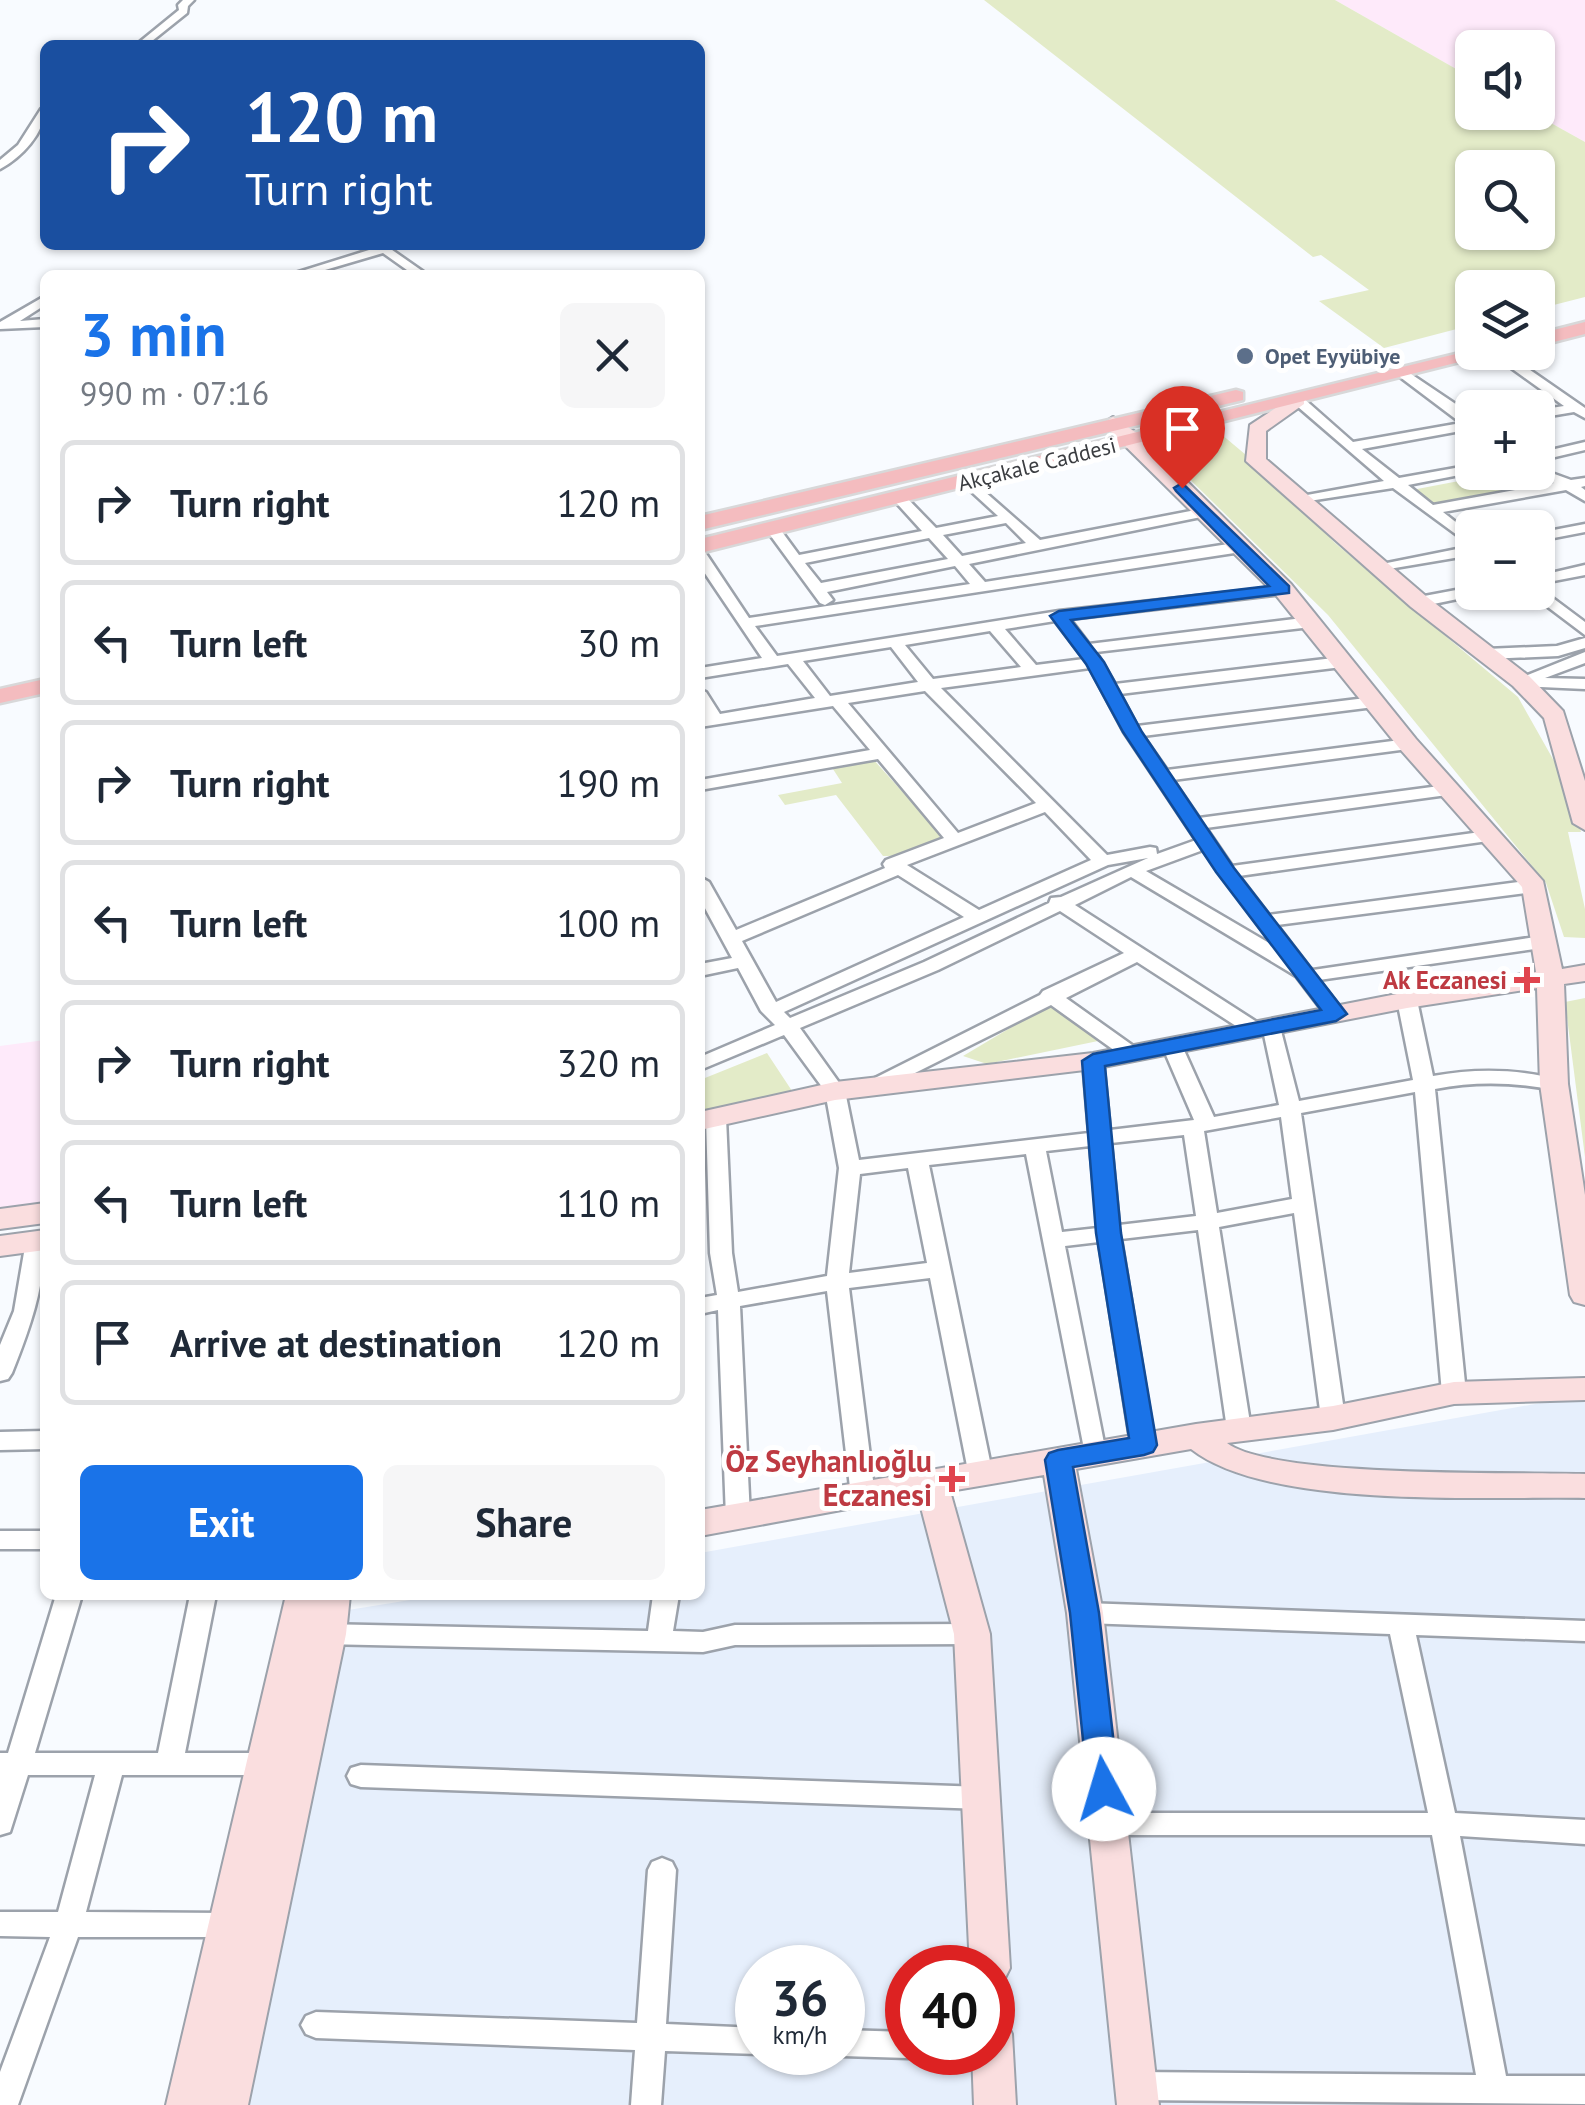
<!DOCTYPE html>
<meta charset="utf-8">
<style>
body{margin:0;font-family:"PT Sans",sans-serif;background:#f6f6f7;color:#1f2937;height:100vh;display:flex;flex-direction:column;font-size:38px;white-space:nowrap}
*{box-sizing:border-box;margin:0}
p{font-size:32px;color:#747a83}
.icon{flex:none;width:55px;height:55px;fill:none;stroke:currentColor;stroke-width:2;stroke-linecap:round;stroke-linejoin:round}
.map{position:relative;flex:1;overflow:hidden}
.sheet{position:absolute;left:40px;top:270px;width:665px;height:1330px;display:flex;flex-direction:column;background:#fff;border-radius:15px;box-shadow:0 2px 8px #0004}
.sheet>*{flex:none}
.top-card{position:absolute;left:40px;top:40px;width:665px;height:210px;border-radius:15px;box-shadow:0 2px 8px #0004;background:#1a4fa0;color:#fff;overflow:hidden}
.buttons{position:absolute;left:1455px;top:30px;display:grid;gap:20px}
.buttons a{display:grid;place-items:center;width:100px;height:100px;border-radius:15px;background:#fff;box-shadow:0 2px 8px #0004;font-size:50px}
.speed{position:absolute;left:735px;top:1945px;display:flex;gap:20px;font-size:50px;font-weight:700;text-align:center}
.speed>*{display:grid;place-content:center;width:130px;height:130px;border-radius:50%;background:#fff;box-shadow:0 2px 8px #0004;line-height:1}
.speed small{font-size:25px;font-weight:400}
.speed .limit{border:15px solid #d22;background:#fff;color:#111}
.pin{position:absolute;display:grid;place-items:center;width:85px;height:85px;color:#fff;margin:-102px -42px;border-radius:50% 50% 50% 0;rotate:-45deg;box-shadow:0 0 10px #0007}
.pin .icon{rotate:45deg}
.me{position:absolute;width:110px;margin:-55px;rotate:354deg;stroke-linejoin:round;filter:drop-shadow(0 0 8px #0008)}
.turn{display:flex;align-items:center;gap:35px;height:210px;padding:0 40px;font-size:45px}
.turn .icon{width:130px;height:130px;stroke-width:2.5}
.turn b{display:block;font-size:70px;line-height:85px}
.round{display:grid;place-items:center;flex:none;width:105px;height:105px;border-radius:15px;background:#f6f6f7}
.head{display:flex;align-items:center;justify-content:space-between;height:170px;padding:0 40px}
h1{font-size:60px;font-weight:600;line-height:75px;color:#1a73e8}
.action{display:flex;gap:20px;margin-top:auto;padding:20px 40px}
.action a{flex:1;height:115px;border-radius:15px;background:#1a73e8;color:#fff;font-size:40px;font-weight:600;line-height:115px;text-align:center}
.action a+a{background:#f6f6f7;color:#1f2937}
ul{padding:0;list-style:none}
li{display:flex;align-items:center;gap:30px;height:125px;margin:0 20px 15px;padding:0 20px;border:5px solid #e0e1e3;border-radius:15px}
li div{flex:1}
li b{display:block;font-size:38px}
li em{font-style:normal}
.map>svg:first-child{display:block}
.built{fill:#e6effc;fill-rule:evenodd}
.education{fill:#feeafa}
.green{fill:#e3ebc8;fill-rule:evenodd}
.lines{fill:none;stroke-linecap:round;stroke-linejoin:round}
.street-casing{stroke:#9ca2ab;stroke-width:5}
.secondary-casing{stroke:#9ca2ab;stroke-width:4}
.primary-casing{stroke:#d8d8d9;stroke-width:5}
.street{fill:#fff;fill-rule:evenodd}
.secondary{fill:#fadedf;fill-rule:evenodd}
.primary{fill:#f4bcbf;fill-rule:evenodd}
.route{fill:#1a73e8;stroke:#114b97;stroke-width:2.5}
.service-dot{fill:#5c6f8a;stroke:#fff;stroke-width:4}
.health-dot{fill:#e0444e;stroke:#fff;stroke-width:4}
.labels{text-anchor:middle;stroke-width:10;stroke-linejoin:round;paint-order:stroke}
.far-service-label{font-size:22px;font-weight:bold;fill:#4e5e75;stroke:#fff;text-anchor:start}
.far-street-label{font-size:22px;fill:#3b3d41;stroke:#fff}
.health-label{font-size:25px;font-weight:bold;fill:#be3a42;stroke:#fff;text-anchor:end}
.near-health-label{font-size:30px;font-weight:bold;fill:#be3a42;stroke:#fff;text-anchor:end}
</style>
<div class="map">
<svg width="1585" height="2105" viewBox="0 0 1585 2105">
<rect width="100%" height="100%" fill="#f8fbff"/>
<!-- built -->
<path class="built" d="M 1585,1395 L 1585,2105 L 216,2105 L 311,1616 L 441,1595 L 700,1595 L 700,1553 ZM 758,1968 L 842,1968 L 842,2052 L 758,2052 ZM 908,1968 L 992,1968 L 992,2052 L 908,2052 Z"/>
<!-- education -->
<path class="education" d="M 1335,0 L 1585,0 L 1585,142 L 1533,113 L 1538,112 L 1538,48 L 1472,48 L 1472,78 Z
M 45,1040 L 45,1204 L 0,1210 L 0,1046 Z"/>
<!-- green -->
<path class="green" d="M 984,0 L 1335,0 L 1472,78 L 1472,112 L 1533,113 L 1585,142 L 1585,297 L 1538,309 L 1538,288 L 1472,288 L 1472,325 L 1384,348 L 1319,301 L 1369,290 L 1321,255 L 1313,257 ZM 1472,168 L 1538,168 L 1538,232 L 1472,232 Z
M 1221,434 L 1271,476 L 1335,543 L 1518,697 L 1571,791 L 1581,832 L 1568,832 L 1585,909 L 1585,938 L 1564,937 L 1546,883 L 1328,615 L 1164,454 Z
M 1506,472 L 1518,473 L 1536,485 L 1433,504 L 1412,490 Z
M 872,758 L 936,829 L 940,837 C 926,850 902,857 883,856 L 836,795 L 785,805 L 778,795 L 842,783 L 831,766 Z
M 1585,998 L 1585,1157 L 1565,1002 Z
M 1050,1004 L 1098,1041 L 987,1064 L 963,1056 Z
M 767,1053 L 794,1094 L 700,1112 L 700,1080 Z"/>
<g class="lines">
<!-- street casing -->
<g class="street-casing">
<path id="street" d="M 183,0 L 194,0 L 188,6 L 187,13 L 147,45 L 136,45 L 179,10 L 178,5 Z
M 45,108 C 45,133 21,158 0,169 L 0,160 L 18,145 L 41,109 Z
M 385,245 L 428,275 L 414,275 L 383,253 L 308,275 L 289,275 Z
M 45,296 L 45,305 L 20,321 L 45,319 L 45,327 L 0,329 L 0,322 Z
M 1489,352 L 1504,352 L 1585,408 L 1585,418 L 1574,412 L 1538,418 L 1538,410 L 1564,406 Z
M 1405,370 L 1469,413 L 1472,419 L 1472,433 L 1466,430 L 1362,449 L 1399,478 L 1472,465 L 1475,472 L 1408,485 L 1433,505 L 1554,483 L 1533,475 L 1531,472 L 1538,472 L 1538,468 L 1571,480 L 1585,478 L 1585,486 L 1581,487 L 1585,490 L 1585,501 L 1566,490 L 1443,512 L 1472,535 L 1472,555 L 1377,571 L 1377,565 L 1472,546 L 1393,488 L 1296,503 L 1296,497 L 1384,481 L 1290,400 L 1302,397 L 1353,442 L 1461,423 L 1400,377 L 1398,374 Z
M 1585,442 L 1585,450 L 1538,461 L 1538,453 Z
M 968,477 L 1040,540 L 1206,508 L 1213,512 L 1206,516 L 969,564 L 985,582 L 1241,542 L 1249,547 L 1241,552 L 755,626 L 777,656 L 1059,611 L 1288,586 L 1288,592 L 1283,594 L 1070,619 L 1089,644 L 1311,617 L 1319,622 L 1311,627 L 1096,652 L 1115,684 L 1342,657 L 1350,662 L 1342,667 L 1120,694 L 1137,726 L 1374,697 L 1382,702 L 1374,707 L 1143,736 L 1167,770 L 1408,739 L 1416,744 L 1408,749 L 1173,780 L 1199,818 L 1447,785 L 1456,790 L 1447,795 L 1206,828 L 1232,866 L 1488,831 L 1497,836 L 1488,841 L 1239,876 L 1269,915 L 1534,880 L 1543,886 L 1534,892 L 1277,925 L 1310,968 L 1313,970 L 1542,936 L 1551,942 L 1542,948 L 1319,980 L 1345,1014 L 1335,1020 L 1328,1018 L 1296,976 L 1131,877 L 1075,905 L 1263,1026 L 1272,1021 L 1279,1023 L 1299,1101 L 1413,1080 L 1397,1000 L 1407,994 L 1417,1000 L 1433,1076 C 1477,1068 1518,1069 1561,1080 L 1564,1084 L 1554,1090 C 1513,1082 1476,1081 1435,1089 L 1466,1393 L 1462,1399 L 1446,1399 L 1442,1393 L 1415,1092 L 1301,1113 L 1345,1418 L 1341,1424 L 1325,1424 L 1321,1418 L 1294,1213 L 1219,1227 L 1251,1429 L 1247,1435 L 1231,1435 L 1227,1429 L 1198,1230 L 1121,1239 L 1155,1445 L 1151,1451 L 1143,1454 L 1135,1451 L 1131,1445 L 1099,1242 L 1065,1246 L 1106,1453 L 1102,1459 L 1094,1462 L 1086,1459 L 1026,1154 L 929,1165 L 992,1471 L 989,1477 L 980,1480 L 971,1477 L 968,1471 L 930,1278 L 849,1288 L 875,1496 L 872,1502 L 863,1505 L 854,1502 L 851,1496 L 827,1291 L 740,1306 L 750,1517 L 747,1523 L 738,1526 L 729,1523 L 726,1517 L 718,1310 L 700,1314 L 700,1298 L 717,1295 L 710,1253 L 706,1118 L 716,1112 L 726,1118 L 732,1253 L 738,1292 L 827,1276 L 839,1168 L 825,1091 L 784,1035 L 700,1070 L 700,1057 L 775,1025 L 761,1011 L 738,968 L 700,976 L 700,964 L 732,958 L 700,899 L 700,877 L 709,882 L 736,930 L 885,868 L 883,864 L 886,860 L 944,838 L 878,759 L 700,790 L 700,780 L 870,750 L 833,706 L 700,727 L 700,717 L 705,716 L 700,708 L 700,690 L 706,692 L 720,714 L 815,698 L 788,664 L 700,678 L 700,668 L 762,658 L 700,566 L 700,550 L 705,552 L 749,618 L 970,584 L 955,566 L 827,592 L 833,600 L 825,605 L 820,603 L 765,528 L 767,525 L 777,525 L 799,555 L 922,531 L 892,498 L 899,494 L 904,495 L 936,528 L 998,516 L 963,484 L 961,481 ZM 1006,523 L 1026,543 L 962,556 L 943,535 ZM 929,538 L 948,559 L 821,583 L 805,563 ZM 1055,621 L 1084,659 L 1036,665 L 1005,629 ZM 990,631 L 1021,667 L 933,679 L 905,645 ZM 891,647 L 918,682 L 830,696 L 803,661 ZM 1090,668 L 1124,732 L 1196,840 L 1157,854 L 1156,848 L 1150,847 L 1107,855 L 941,688 ZM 925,691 L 1036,803 L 958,833 L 848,703 ZM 1045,812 L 1091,860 L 979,910 L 907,865 ZM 1203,850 L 1274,946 L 1146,871 ZM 1148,858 L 1061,897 L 1051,898 L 1049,903 L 924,962 L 790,1018 L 784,1012 L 1108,865 ZM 898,875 L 964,917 L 776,1002 L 742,941 ZM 1060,911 L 1124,953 L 1043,991 L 1040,995 L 871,1080 L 868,1084 L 871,1088 L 885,1088 L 1051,1005 L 1125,1058 L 1139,1058 L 1142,1054 L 1139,1050 L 1066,998 L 1137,962 L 1250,1035 L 1264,1035 L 1279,1105 L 1214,1117 L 1183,1048 L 1173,1042 L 1163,1048 L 1194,1120 L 1110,1130 L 1103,1061 L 1093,1055 L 1083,1061 L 1089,1133 L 859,1160 L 845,1091 L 800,1028 L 938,970 ZM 1281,1117 L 1292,1199 L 1217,1213 L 1204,1131 ZM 1184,1135 L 1196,1216 L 1119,1225 L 1111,1143 ZM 1090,1146 L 1098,1228 L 1062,1232 L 1046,1151 ZM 908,1168 L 927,1263 L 849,1273 L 860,1174 Z
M 1585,524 L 1585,532 L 1538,541 L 1538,533 Z
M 1585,565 L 1585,575 L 1538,584 L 1538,576 Z
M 1472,587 L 1472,592 L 1479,592 L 1477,595 L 1419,607 L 1411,602 L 1419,597 Z
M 1538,587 L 1585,622 L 1585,635 L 1532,595 L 1530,592 L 1538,592 Z
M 1585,638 L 1585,648 L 1558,656 L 1486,659 L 1478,654 L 1486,649 L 1557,646 Z
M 1585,652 L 1585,663 L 1545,678 L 1585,679 L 1585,689 L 1521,686 L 1513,681 Z
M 37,1234 L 45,1236 C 45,1286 30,1328 12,1373 L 8,1379 L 0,1381 L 0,1345 L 14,1311 L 26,1241 Z
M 45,1431 L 45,1449 L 0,1450 L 0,1432 Z
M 0,1531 L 45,1531 L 45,1549 L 0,1549 Z
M 56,1595 L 82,1595 L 35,1753 L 158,1753 L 190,1595 L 216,1595 L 185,1753 L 264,1753 L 274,1756 L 277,1764 L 274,1772 L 264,1775 L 122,1775 L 86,1912 L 226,1913 L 236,1916 L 240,1925 L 236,1934 L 226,1937 L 78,1937 L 18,2105 L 0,2105 L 0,2072 L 50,1937 L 0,1936 L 0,1912 L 58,1912 L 95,1775 L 28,1775 L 10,1832 L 0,1835 L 0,1753 L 8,1753 Z
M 653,1595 L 679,1595 L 673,1631 L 703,1632 L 735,1625 L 972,1624 L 981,1627 L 985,1634 L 981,1641 L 972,1644 L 735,1645 L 703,1652 L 322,1644 L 313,1641 L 309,1634 L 313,1627 L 322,1624 L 648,1631 Z
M 1085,1603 L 1585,1621 L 1585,1641 L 1416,1635 L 1455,1813 L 1585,1820 L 1585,1844 L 1460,1836 L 1506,2076 L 1585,2076 L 1585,2104 L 1136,2100 L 1125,2096 L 1121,2086 L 1125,2076 L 1136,2072 L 1476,2075 L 1432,1835 L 1107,1835 L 1097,1832 L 1093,1824 L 1097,1816 L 1107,1813 L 1428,1813 L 1390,1634 L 1085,1623 L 1076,1620 L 1072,1613 L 1076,1606 Z
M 361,1765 L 983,1787 L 993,1790 L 997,1798 L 993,1806 L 983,1809 L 361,1787 L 351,1784 L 347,1776 L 351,1768 Z
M 662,1858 L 672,1862 L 676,1870 L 666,2024 L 758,2028 L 758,2052 L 763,2052 L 758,2054 L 665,2051 L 661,2105 L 631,2105 L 635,2050 L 316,2038 L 306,2034 L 301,2025 L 306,2016 L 316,2012 L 637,2023 L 648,1870 L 652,1862 Z
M 842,2030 L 908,2032 L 908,2052 L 919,2052 L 908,2058 L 842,2056 L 832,2052 L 842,2052 Z"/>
</g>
<!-- secondary casing -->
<g class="secondary-casing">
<path id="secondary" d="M 1297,394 L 1304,396 L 1304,404 L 1266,431 L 1266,459 L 1427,597 L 1529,676 L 1563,711 L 1585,781 L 1585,830 L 1573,823 L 1544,718 L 1513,686 L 1411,607 L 1246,461 L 1250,425 Z
M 1113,417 L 1141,436 L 1291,584 L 1416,739 L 1543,881 L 1562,969 L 1585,965 L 1585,981 L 1564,984 L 1568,1084 L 1585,1195 L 1585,1305 L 1574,1302 L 1570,1295 L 1540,1084 L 1537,988 L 1407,1008 L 1093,1069 L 835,1100 L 700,1130 L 700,1112 L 835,1082 L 1093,1053 L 1407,992 L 1536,972 L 1522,887 L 1400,749 L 1275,594 L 1106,427 L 1104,423 Z
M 45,1203 L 45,1223 L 0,1229 L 0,1209 Z
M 45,1230 L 45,1250 L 0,1256 L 0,1236 Z
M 1585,1378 L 1585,1400 L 1454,1404 L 1333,1430 L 1227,1443 C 1273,1478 1517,1472 1585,1474 L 1585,1498 C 1484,1496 1269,1510 1191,1449 L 1076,1469 L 1103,1613 L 1159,2105 L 1117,2105 L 1067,1613 L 1044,1475 L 950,1491 L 990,1634 L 1010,1968 L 1004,1980 L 992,1984 L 992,1968 L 970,1968 L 954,1634 L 918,1496 L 700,1536 L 700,1510 L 1196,1424 L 1333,1406 L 1454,1382 Z
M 286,1595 L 350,1595 L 346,1634 L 248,2105 L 166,2105 Z
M 992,2016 L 1006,2021 L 1012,2034 L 1016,2105 L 974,2105 L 972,2052 L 992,2052 Z"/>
</g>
<!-- primary casing -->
<g class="primary-casing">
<path id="primary" d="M 1585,322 L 1585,334 L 1538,346 L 1538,334 Z
M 1472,350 L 1499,352 L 700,553 L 700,539 Z
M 1236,390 L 1243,392 L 1243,400 L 700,530 L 700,516 Z
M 45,679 L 45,693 L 0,703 L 0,689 Z"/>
</g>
<!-- street -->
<use href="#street" class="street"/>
<!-- secondary -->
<use href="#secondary" class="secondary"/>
<!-- primary -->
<use href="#primary" class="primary"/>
</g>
<!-- route -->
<path class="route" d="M 1182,483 L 1289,586 L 1289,593 L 1071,620 L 1104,662 L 1142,732 L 1234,868 L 1347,1014 L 1336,1021 L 1105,1066 L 1121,1233 L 1157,1445 L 1153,1452 L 1144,1455 L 1073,1467 L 1099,1613 L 1119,1789 L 1114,1798 L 1104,1801 L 1093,1798 L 1088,1789 L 1070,1613 L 1045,1460 L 1049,1453 L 1058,1450 L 1129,1438 L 1096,1233 L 1082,1061 L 1093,1054 L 1321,1010 L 1216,872 L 1123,732 L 1086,664 L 1050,616 L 1059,611 L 1269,586 L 1176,491 L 1174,488 Z"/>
<!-- markers -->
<circle class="service-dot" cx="1245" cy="356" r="10"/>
<g class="health-dot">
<path d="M1522 965h10v10h10v10h-10v10h-10v-10h-10v-10h10z"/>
<path d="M947 1464h10v10h10v10h-10v10h-10v-10h-10v-10h10z"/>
</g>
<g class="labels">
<!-- far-service labels -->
<g class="far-service-label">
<text x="1265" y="364">Opet Eyyübiye</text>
</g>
<!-- far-street labels -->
<g class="far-street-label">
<text transform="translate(1037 464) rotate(-14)" y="8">Akçakale Caddesi</text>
</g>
<!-- health labels -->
<g class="health-label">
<text x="1507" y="989">Ak Eczanesi</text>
</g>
<!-- near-health labels -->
<g class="near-health-label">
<text x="932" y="1472">Öz Seyhanlıoğlu<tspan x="932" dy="34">Eczanesi</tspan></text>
</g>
</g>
</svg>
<div class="buttons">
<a><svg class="icon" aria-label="sound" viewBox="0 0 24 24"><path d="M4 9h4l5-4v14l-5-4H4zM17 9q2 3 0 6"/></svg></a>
<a><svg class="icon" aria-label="search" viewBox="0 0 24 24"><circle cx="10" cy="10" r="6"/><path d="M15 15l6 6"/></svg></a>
<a><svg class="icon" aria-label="layers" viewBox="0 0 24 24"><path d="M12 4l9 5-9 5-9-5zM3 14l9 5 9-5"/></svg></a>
<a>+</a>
<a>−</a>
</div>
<div class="speed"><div>36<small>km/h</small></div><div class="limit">40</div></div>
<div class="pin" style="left:1182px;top:488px;background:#d93025"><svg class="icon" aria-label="arrive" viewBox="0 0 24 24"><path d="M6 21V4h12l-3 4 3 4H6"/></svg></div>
<svg class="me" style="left:1104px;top:1789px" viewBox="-20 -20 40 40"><circle r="19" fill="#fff"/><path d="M0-13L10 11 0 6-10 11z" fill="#1a73e8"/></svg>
<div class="top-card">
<div class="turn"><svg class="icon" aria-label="right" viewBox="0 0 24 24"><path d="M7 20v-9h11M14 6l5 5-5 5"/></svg><div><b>120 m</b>Turn right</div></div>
</div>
<section class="sheet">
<div class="head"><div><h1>3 min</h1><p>990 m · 07:16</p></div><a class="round"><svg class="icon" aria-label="close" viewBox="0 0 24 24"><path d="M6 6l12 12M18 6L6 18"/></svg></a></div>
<ul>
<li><svg class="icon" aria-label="right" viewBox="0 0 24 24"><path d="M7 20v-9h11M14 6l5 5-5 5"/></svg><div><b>Turn right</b></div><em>120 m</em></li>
<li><svg class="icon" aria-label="left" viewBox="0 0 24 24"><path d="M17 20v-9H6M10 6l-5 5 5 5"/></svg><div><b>Turn left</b></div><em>30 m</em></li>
<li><svg class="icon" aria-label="right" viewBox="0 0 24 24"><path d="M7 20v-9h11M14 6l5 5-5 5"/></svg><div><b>Turn right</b></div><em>190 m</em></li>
<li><svg class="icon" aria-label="left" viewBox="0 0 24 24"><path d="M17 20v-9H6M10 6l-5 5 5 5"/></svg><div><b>Turn left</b></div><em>100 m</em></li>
<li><svg class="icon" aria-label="right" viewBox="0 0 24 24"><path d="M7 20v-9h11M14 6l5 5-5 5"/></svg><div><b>Turn right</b></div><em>320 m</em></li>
<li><svg class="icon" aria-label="left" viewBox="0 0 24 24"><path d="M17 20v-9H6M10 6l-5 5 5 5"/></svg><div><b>Turn left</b></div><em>110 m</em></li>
<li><svg class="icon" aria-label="arrive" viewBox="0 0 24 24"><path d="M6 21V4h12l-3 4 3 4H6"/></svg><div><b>Arrive at destination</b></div><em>120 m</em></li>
</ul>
<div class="action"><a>Exit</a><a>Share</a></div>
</section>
</div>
